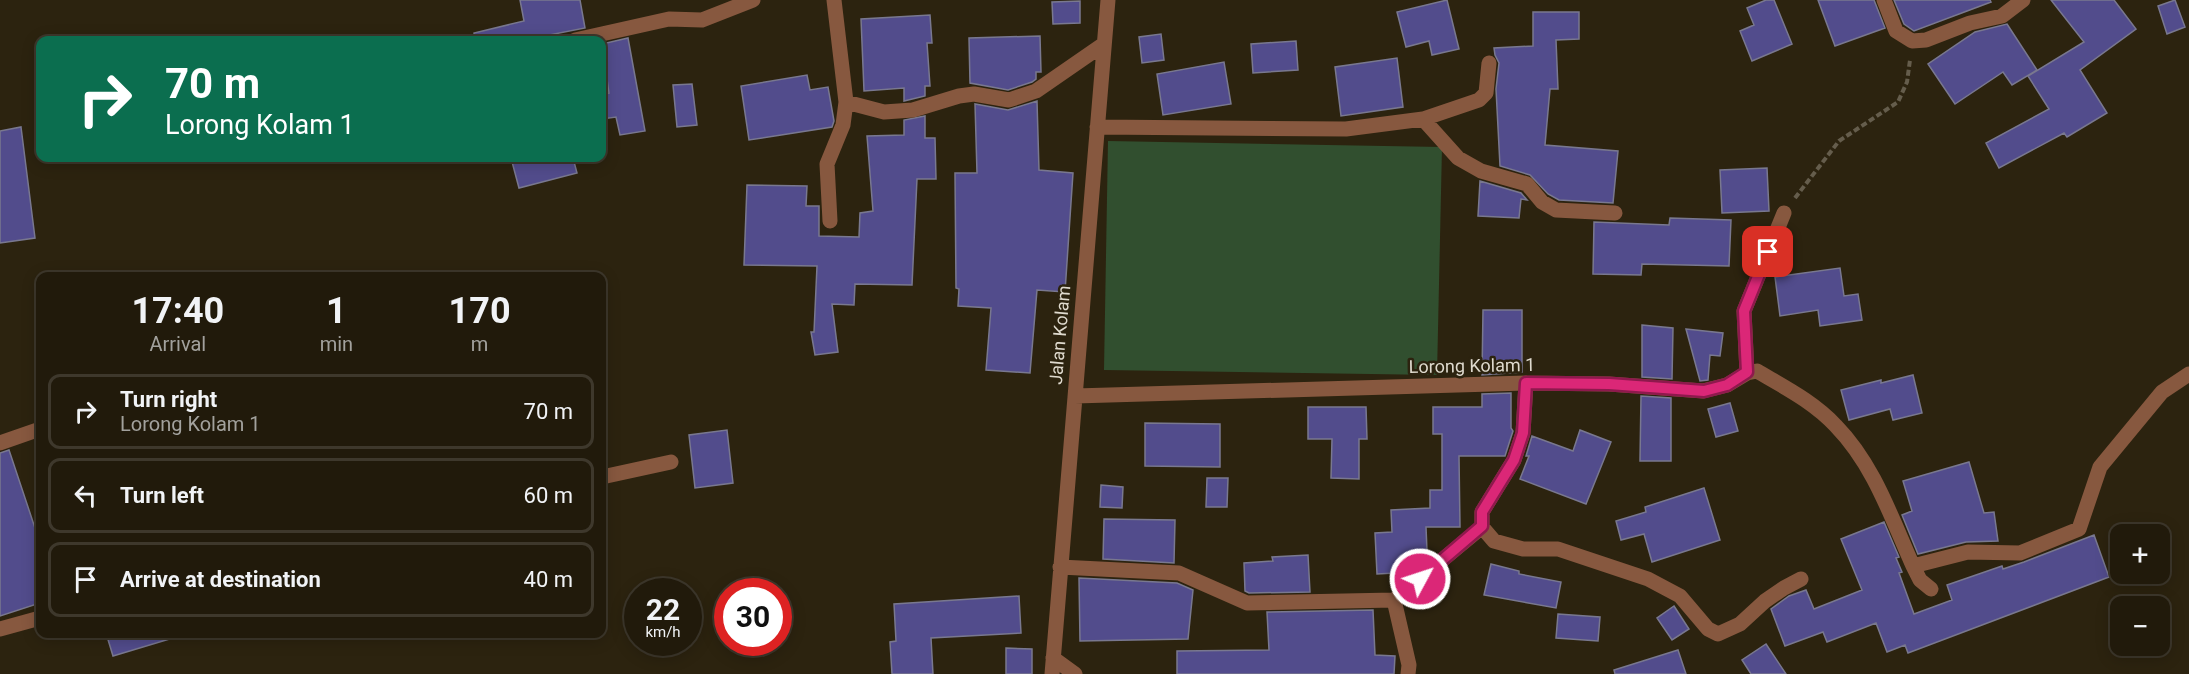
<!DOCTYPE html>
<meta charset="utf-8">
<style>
body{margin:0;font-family:Roboto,sans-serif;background:#292314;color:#f1f3f6;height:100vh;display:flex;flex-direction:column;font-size:22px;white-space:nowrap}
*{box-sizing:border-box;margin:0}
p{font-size:20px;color:#a2a19d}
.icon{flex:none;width:33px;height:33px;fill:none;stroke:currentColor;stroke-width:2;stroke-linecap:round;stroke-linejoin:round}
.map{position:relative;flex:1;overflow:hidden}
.side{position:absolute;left:36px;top:272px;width:570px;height:366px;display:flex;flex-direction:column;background:#211a0b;border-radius:12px;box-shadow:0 3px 15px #0003,0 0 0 2px #3e382c}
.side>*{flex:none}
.hud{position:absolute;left:36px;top:36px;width:570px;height:126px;border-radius:12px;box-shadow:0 3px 15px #0003,0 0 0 2px #3e382c;background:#0b6e4f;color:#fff;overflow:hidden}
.fabs{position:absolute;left:2110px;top:524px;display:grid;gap:12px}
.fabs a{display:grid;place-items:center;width:60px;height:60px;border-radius:12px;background:#211a0b;box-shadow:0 3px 15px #0003,0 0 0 2px #3e382c;font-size:30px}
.speed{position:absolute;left:624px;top:578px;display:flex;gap:12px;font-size:30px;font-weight:700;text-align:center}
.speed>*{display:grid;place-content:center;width:78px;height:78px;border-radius:50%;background:#211a0b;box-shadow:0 3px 15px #0003,0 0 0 2px #3e382c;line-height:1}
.speed small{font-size:15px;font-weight:400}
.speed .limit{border:9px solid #d22;background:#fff;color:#111}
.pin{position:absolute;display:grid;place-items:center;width:51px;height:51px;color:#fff;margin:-26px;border-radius:12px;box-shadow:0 3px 9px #0006}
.me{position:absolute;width:66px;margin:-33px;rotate:50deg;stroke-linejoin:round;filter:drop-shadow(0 0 4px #0008)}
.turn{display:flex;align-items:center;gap:21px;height:126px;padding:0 30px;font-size:27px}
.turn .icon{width:78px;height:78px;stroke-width:2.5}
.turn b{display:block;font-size:42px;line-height:51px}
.eta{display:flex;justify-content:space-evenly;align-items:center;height:102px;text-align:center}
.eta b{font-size:36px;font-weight:700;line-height:42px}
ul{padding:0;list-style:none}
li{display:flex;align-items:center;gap:18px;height:75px;margin:0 12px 9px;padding:0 18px;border:3px solid #3e382c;border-radius:12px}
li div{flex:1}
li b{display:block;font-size:22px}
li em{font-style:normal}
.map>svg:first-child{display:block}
.green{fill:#314f2f}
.building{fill:#524c8c;stroke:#79788f;stroke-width:1.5}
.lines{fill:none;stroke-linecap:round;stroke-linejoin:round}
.path{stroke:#655d4c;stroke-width:4;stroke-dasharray:6 3;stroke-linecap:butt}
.minor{stroke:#87583f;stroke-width:15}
.route-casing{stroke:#8e194d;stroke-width:15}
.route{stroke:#db2777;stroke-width:10}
.labels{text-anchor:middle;stroke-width:5;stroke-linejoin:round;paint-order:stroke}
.street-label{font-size:18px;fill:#dfdace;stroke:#2c230f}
</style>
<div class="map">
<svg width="2189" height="674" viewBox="0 0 2189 674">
<rect width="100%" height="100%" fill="#2c230f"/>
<!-- green -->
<path class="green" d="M 1108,141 L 1442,147 L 1437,375 L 1104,370 Z"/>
<!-- building -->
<path class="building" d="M 520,0 L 580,0 L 585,28 L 524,40 L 475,40 L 474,33 L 524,21 Z
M 1447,0 L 1459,49 L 1432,55 L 1429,41 L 1406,47 L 1397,12 Z
M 1766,0 L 1774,0 L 1792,44 L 1752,61 L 1740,31 L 1754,25 L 1747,8 Z
M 1818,0 L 1874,0 L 1885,28 L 1835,46 Z
M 1894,0 L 1990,0 L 1991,2 L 1914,31 L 1904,24 Z
M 2051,0 L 2114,0 L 2136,29 L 2080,70 L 2107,113 L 2067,137 L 2064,133 L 1999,168 L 1986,143 L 2049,109 L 2028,76 L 2084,42 Z
M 2175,0 L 2185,27 L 2167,34 L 2158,6 Z
M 1080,1 L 1080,23 L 1053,24 L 1052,2 Z
M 1533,12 L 1579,12 L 1579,39 L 1556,40 L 1558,89 L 1550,89 L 1545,145 L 1618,151 L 1613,203 L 1559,200 L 1548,194 L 1530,175 L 1500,166 L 1496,89 L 1499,63 L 1495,55 L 1494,48 L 1533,46 Z
M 930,15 L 932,43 L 927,43 L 930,86 L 925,86 L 925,96 L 904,101 L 904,88 L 864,91 L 861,19 Z
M 2007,24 L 2037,70 L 2012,85 L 2003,72 L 1955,104 L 1928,64 L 1975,32 Z
M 1161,34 L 1164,60 L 1142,63 L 1139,37 Z
M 1040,36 L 1041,72 L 1036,72 L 1036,79 L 1032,82 L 1008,90 L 970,83 L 969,38 Z
M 628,38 L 645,131 L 620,135 L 616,117 L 602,119 L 602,94 L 609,93 L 602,44 Z
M 1296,41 L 1298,70 L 1253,73 L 1251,44 Z
M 1397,58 L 1403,107 L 1341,116 L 1335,67 Z
M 1224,62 L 1231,104 L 1163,115 L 1157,74 Z
M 807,75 L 810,90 L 828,87 L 834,121 L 832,127 L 749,140 L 741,86 Z
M 692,84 L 697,125 L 677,127 L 673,85 Z
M 1037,101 L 1039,170 L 1073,173 L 1065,292 L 1037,290 L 1030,373 L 986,370 L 991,308 L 958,306 L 959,289 L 956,288 L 955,173 L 977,173 L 975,104 L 1008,110 Z
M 925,116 L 925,138 L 935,138 L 936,179 L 917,179 L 912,285 L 855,284 L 854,305 L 832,304 L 838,352 L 815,355 L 811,332 L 814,332 L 817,266 L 744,265 L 747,185 L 807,186 L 806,206 L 819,206 L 819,236 L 859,237 L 860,213 L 873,211 L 867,136 L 904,135 L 904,120 Z
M 21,127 L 35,238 L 0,243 L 0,131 Z
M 511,158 L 573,158 L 577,173 L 519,188 Z
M 1767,168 L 1769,211 L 1722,213 L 1720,170 Z
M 1480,181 L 1521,193 L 1527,200 L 1521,199 L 1519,218 L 1478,216 Z
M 1670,218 L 1731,220 L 1729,266 L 1642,264 L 1641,275 L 1593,274 L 1594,222 L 1669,225 Z
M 1840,268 L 1844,296 L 1858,294 L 1862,320 L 1820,326 L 1818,310 L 1780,316 L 1775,277 Z
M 1483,310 L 1522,310 L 1522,372 L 1482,375 Z
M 1642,325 L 1673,328 L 1672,379 L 1642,377 Z
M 1686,329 L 1723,333 L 1720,356 L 1710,355 L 1708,380 L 1700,381 Z
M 1913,375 L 1922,413 L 1893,420 L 1890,409 L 1849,420 L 1841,390 L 1881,380 L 1881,383 Z
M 1511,393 L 1511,428 L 1513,431 L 1505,456 L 1459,456 L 1460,527 L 1426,527 L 1427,551 L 1412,552 L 1413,572 L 1377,574 L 1375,533 L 1392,532 L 1391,510 L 1430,508 L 1430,490 L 1442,490 L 1442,434 L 1433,434 L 1433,407 L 1482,407 L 1482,394 Z
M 1641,396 L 1671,398 L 1671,461 L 1640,461 Z
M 1730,403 L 1738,431 L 1716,437 L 1708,409 Z
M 1308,407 L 1366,407 L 1367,439 L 1359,439 L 1359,479 L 1331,478 L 1332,439 L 1308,439 Z
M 1145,423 L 1220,424 L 1220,467 L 1145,466 Z
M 727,430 L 733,483 L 695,488 L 689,435 Z
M 1580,430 L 1611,442 L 1586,504 L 1520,479 L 1529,456 L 1526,456 L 1532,436 L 1573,451 Z
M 9,450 L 40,543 L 40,603 L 0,616 L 0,453 Z
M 1969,462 L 1984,513 L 1994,512 L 1998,541 L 1966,542 L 1918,554 L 1902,515 L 1912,511 L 1903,481 Z
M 1207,478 L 1228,478 L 1227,507 L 1206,507 Z
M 1101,485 L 1123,487 L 1122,508 L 1100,507 Z
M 1704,488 L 1720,540 L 1652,562 L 1644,534 L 1621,540 L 1616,521 L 1646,512 L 1645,507 Z
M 1104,519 L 1175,520 L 1174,563 L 1103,559 Z
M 1884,522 L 1899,557 L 1896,558 L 1902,572 L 1899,573 L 1914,614 L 1952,600 L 1947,585 L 2002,566 L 2003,569 L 2024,562 L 2094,535 L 2109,577 L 1908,653 L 1905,645 L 1887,652 L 1876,623 L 1827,642 L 1823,632 L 1785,646 L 1771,609 L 1789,596 L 1806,590 L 1814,609 L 1862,590 L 1841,539 Z
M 1308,555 L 1310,592 L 1249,593 L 1245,591 L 1244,563 L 1273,561 L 1272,557 Z
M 1491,564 L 1519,571 L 1519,574 L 1561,582 L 1556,608 L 1484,595 Z
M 1079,578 L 1177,583 L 1193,590 L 1188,639 L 1080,641 Z
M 1019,596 L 1021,633 L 931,638 L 933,674 L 892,674 L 890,642 L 896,641 L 894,604 Z
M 1674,606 L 1689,629 L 1672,640 L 1657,618 Z
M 1373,610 L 1375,655 L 1395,656 L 1394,674 L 1177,674 L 1177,651 L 1269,650 L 1267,612 Z
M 1558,614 L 1600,617 L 1598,641 L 1556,638 Z
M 106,633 L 172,633 L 173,638 L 113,656 Z
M 1766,644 L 1786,674 L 1751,674 L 1742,660 Z
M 1006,648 L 1032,649 L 1032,674 L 1006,674 Z
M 1678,650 L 1686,674 L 1615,674 L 1614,670 Z"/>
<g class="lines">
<!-- path -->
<path class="path" d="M 1795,198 L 1839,141 L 1898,102 L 1907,82 L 1910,60"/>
<!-- minor -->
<path class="minor" d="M 1884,0 L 1896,31 L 1912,41 L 1926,40 L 1970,23 L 2002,16 L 2023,0
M 575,40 L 669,19 L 702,20 L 753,0
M 846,102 L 884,112 L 913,110 L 959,96 L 974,94 L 1009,100 L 1036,91 L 1104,44
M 1423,119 L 1479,100 L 1486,93 L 1489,63
M 1097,127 L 1346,129 L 1423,119 L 1458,158 L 1481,171 L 1527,184 L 1542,202 L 1556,210 L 1615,213
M 830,221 L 827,164 L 843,125 L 846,102 L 834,0
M 1747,373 L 1744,311 L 1784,213
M 1526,383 L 1523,433 L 1514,460 L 1482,512 L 1482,527 L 1494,541 L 1523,549 L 1558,549 L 1648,579 L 1680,596 L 1708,629 L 1718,634 L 1740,624 L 1765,601 L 1784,588 L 1801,579
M 1075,396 L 1526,383 L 1609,384 L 1703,391 L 1727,385 L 1747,373 L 1757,371 C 1784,387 1814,402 1836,426 C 1874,465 1891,517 1913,566 L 1920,580 L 1931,589
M 0,443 L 40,429
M 602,477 L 671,462
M 1913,566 L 1968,552 L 2020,553 L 2079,529 L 2100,467 L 2162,392 L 2189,374
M 1060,567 L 1179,573 L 1247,603 L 1394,600
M 0,629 L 40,618
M 1053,658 L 1075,674
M 1052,674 L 1108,0
M 1408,674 L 1409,665 L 1394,600 L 1482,527"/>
</g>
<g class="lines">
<!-- route casing -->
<g class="route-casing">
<path id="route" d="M 1420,579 L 1482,526 L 1482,512 L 1514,460 L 1523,433 L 1526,383 L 1609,384 L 1704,391 L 1727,385 L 1747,372 L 1744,311 L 1768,252"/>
</g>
<!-- route -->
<use href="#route" class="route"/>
</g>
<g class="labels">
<!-- street labels -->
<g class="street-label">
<text transform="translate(1060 335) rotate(-85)" y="6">Jalan Kolam</text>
<text transform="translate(1472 366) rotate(-1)" y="6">Lorong Kolam 1</text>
</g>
</g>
</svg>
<div class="fabs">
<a>+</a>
<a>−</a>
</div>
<div class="speed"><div>22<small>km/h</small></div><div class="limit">30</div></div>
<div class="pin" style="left:1768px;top:252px;background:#d93025"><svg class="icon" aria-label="arrive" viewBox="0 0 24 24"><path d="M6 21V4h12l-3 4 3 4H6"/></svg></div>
<svg class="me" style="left:1420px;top:579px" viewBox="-20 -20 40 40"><circle r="17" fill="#db2777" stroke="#fff" stroke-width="3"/><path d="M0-11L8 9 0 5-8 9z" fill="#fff"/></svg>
<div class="hud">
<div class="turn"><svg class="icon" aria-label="right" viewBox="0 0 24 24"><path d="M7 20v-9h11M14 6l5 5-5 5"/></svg><div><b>70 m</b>Lorong Kolam 1</div></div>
</div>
<section class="side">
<div class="eta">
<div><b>17:40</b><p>Arrival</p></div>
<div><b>1</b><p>min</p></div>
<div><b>170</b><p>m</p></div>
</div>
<ul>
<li><svg class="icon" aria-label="right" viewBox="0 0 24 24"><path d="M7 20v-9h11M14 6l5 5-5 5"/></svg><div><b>Turn right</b><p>Lorong Kolam 1</p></div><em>70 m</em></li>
<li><svg class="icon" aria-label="left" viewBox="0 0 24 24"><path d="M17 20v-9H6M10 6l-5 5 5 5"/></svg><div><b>Turn left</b></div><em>60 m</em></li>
<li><svg class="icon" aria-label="arrive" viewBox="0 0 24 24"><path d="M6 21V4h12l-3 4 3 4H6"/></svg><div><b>Arrive at destination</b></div><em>40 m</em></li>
</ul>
</section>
</div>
